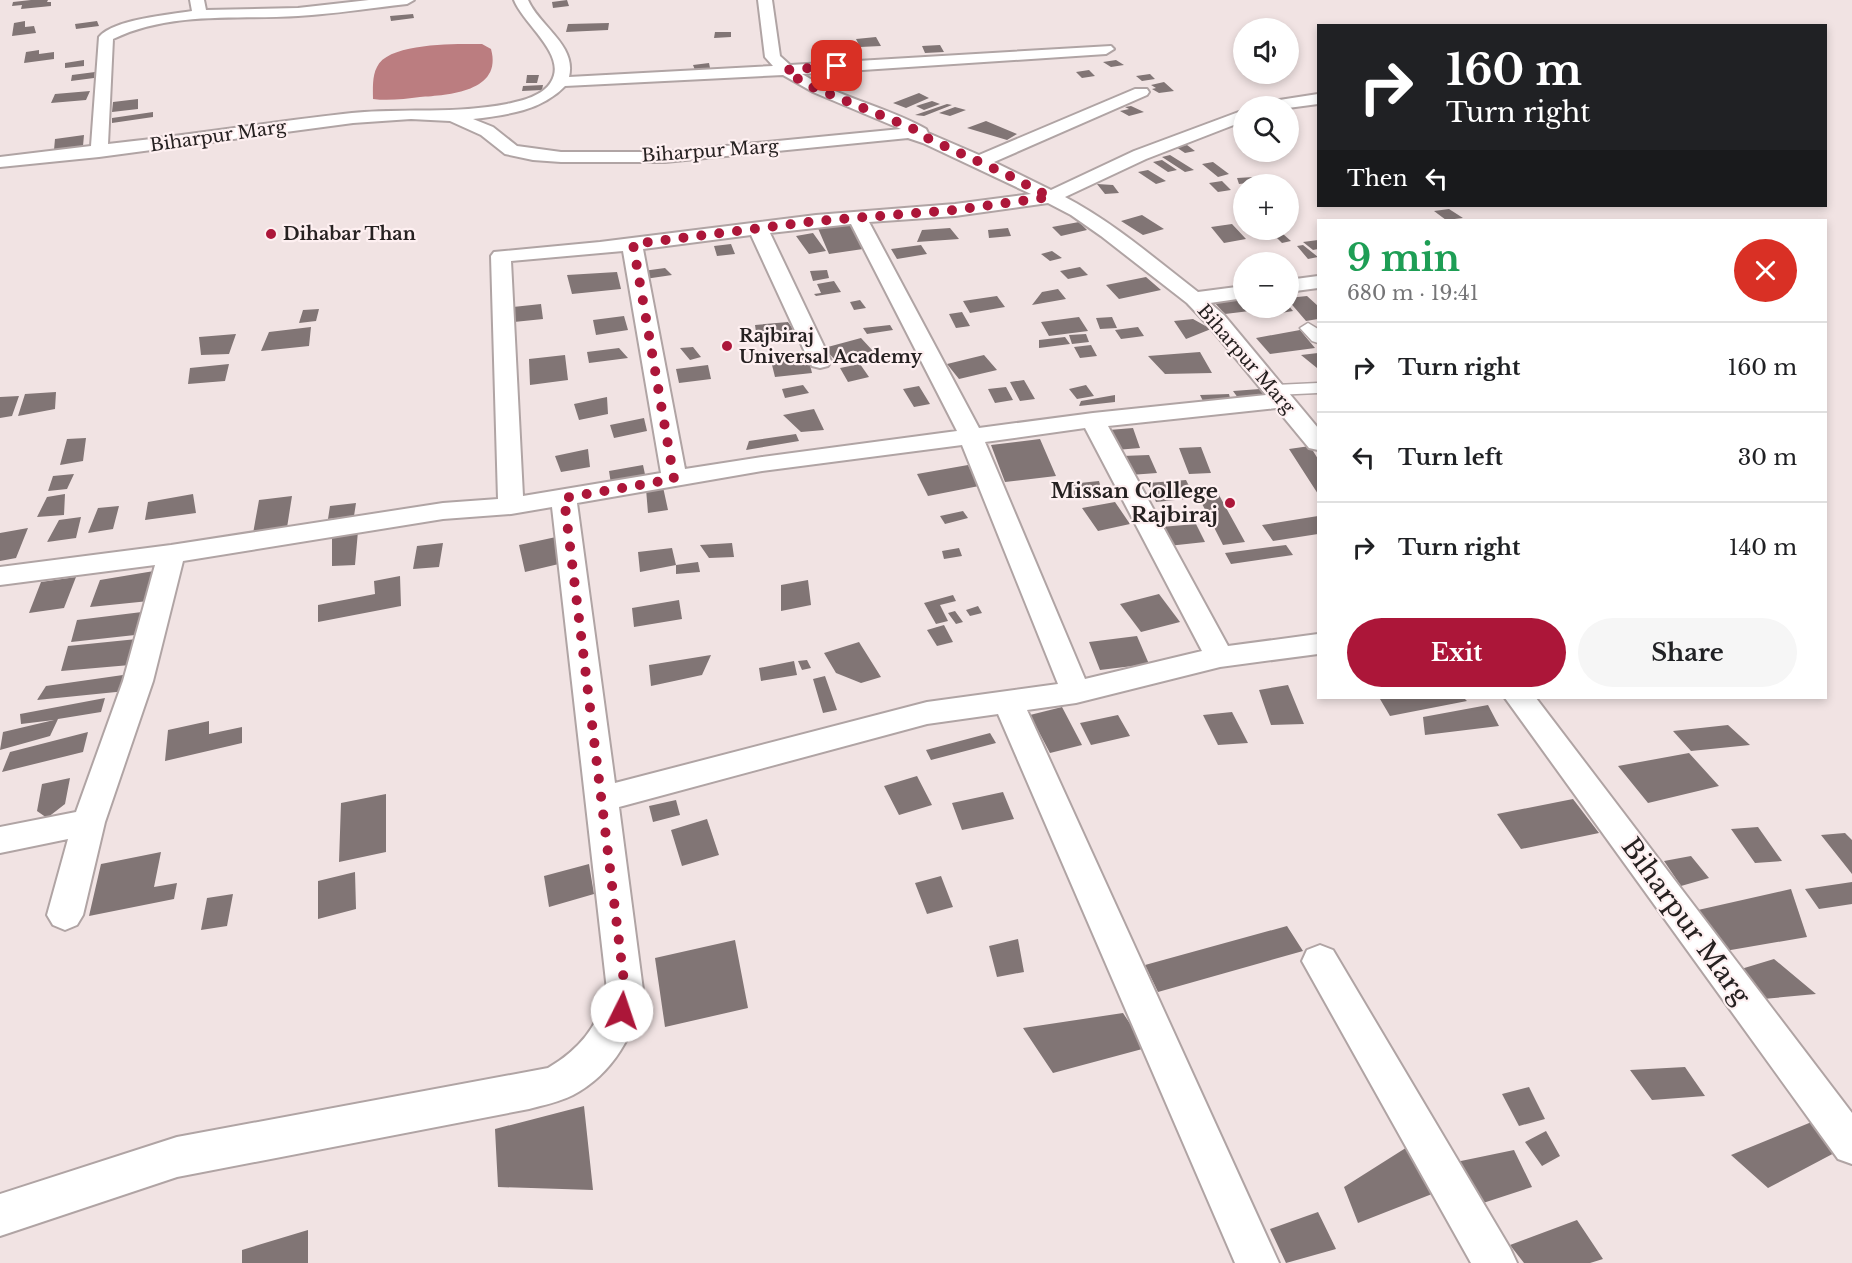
<!DOCTYPE html>
<meta charset="utf-8">
<style>
body{margin:0;font-family:"Libre Baskerville",serif;background:#f6f6f6;color:#202124;height:100vh;display:flex;flex-direction:column;font-size:22px;white-space:nowrap}
*{box-sizing:border-box;margin:0}
p{font-size:20px;color:#757577}
.icon{flex:none;width:33px;height:33px;fill:none;stroke:currentColor;stroke-width:2;stroke-linecap:round;stroke-linejoin:round}
.map{position:relative;flex:1;overflow:hidden}
.side{position:absolute;left:1317px;top:219px;width:510px;height:480px;display:flex;flex-direction:column;background:#fff;border-radius:0px;box-shadow:0 3px 9px #0003}
.side>*{flex:none}
.banner{position:absolute;left:1317px;top:24px;width:510px;height:183px;border-radius:0px;box-shadow:0 3px 9px #0003;background:#202124;color:#fff;overflow:hidden}
.controls{position:absolute;left:1233px;top:18px;display:grid;gap:12px}
.controls a{display:grid;place-items:center;width:66px;height:66px;border-radius:50%;background:#fff;box-shadow:0 3px 9px #0003;font-size:30px}
.pin{position:absolute;display:grid;place-items:center;width:51px;height:51px;color:#fff;margin:-26px;border-radius:12px;box-shadow:0 3px 9px #0006}
.me{position:absolute;width:66px;margin:-33px;rotate:4deg;stroke-linejoin:round;filter:drop-shadow(0 0 4px #0008)}
.turn{display:flex;align-items:center;gap:21px;height:126px;padding:0 30px;font-size:27px}
.turn .icon{width:78px;height:78px;stroke-width:2.5}
.turn b{display:block;font-size:42px;line-height:51px}
.then{display:flex;align-items:center;height:57px;padding:0 30px;background:#0003;gap:12px;font-size:22px}
.round{display:grid;place-items:center;flex:none;width:63px;height:63px;border-radius:32px;background:#f6f6f6}
.overview{display:flex;align-items:center;justify-content:space-between;height:102px;padding:0 30px}
h1{font-size:36px;font-weight:700;line-height:45px;color:#1e9e55}
.action{display:flex;gap:12px;margin-top:auto;padding:12px 30px}
.action a{flex:1;height:69px;border-radius:36px;background:#ac1639;color:#fff;font-size:24px;font-weight:700;line-height:69px;text-align:center}
.action a+a{background:#f6f6f6;color:#202124}
ul{padding:0;list-style:none}
li{display:flex;align-items:center;gap:18px;height:90px;padding:0 30px;border-top:2px solid #e0e0e0}
li div{flex:1}
li b{display:block;font-size:22px}
li em{font-style:normal}
.map>svg:first-child{display:block}
.water{fill:#bb7d80}
.building{fill:#817575}
.lines{fill:none;stroke-linecap:round;stroke-linejoin:round}
.pedestrian-casing{stroke:#b0a4a4;stroke-width:3}
.minor-casing{stroke:#b0a4a4;stroke-width:4}
.pedestrian{fill:#fff;fill-rule:evenodd}
.minor{fill:#fff;fill-rule:evenodd}
.route{stroke:#ac1639;stroke-width:10;stroke-dasharray:0 18}
.poi-dot{fill:#ac1639;stroke:#fef0f1;stroke-width:2}
.labels{text-anchor:middle;stroke-width:4.5;stroke-linejoin:round;paint-order:stroke}
.far-street-label{font-size:18px;fill:#262121;stroke:#fef0f1}
.far-poi-label{font-size:18px;font-weight:bold;fill:#262121;stroke:#fef0f1;text-anchor:start}
.poi-label{font-size:21px;font-weight:bold;fill:#262121;stroke:#fef0f1;text-anchor:end}
.near-street-label{font-size:26px;fill:#262121;stroke:#fef0f1}
</style>
<div class="map">
<svg width="1852" height="1263" viewBox="0 0 1852 1263">
<rect width="100%" height="100%" fill="#f1e3e3"/>
<!-- water -->
<path class="water" d="M 482,44 L 491,49 C 503,92 448,95 420,97 C 405,99 388,101 373,99 C 373,89 372,76 377,67 C 388,42 459,44 482,44 Z"/>
<!-- building -->
<path class="building" d="M 31,0 L 48,0 L 47,2 L 51,2 L 51,6 L 21,9 L 22,5 L 12,6 L 13,2 Z
M 567,0 L 569,6 L 553,8 L 552,2 Z
M 413,14 L 414,18 L 391,21 L 390,16 Z
M 25,21 L 25,27 L 34,26 L 36,33 L 12,36 L 14,23 Z
M 97,21 L 99,26 L 76,29 L 75,24 Z
M 609,23 L 608,30 L 566,32 L 568,24 Z
M 715,32 L 731,32 L 731,37 L 714,38 Z
M 876,37 L 881,46 L 860,47 L 856,39 Z
M 940,45 L 944,52 L 925,53 L 922,46 Z
M 39,50 L 39,54 L 54,52 L 54,59 L 24,63 L 26,52 Z
M 84,60 L 84,66 L 65,68 L 65,63 Z
M 1116,60 L 1124,65 L 1111,67 L 1103,62 Z
M 709,63 L 710,68 L 695,70 L 693,65 Z
M 1089,70 L 1095,76 L 1082,78 L 1076,72 Z
M 95,72 L 94,78 L 71,81 L 72,75 Z
M 1150,74 L 1155,79 L 1142,81 L 1136,76 Z
M 527,75 L 539,75 L 537,83 L 526,83 Z
M 1164,82 L 1174,91 L 1159,93 L 1152,89 L 1156,88 L 1151,85 Z
M 543,85 L 542,90 L 522,91 L 523,86 Z
M 90,91 L 86,100 L 51,103 L 55,94 Z
M 919,93 L 929,98 L 906,108 L 893,103 Z
M 138,99 L 138,109 L 112,112 L 113,102 Z
M 932,101 L 940,104 L 924,110 L 916,106 Z
M 947,104 L 952,105 L 924,116 L 915,115 Z
M 1131,106 L 1144,112 L 1129,116 L 1120,111 L 1129,109 L 1125,107 Z
M 955,107 L 966,110 L 950,116 L 939,113 Z
M 153,112 L 153,117 L 112,123 L 112,118 Z
M 986,121 L 1017,134 L 1007,140 L 967,128 Z
M 84,135 L 83,146 L 54,150 L 55,139 Z
M 1187,145 L 1195,151 L 1185,153 L 1176,147 Z
M 1170,155 L 1194,170 L 1185,172 L 1162,157 Z
M 1162,160 L 1177,170 L 1168,172 L 1153,162 Z
M 1213,162 L 1229,174 L 1218,177 L 1202,164 Z
M 1148,170 L 1166,181 L 1156,184 L 1138,172 Z
M 1254,177 L 1259,182 L 1239,184 L 1237,178 Z
M 1222,181 L 1231,190 L 1218,192 L 1209,183 Z
M 1097,184 L 1113,185 L 1119,193 L 1105,194 Z
M 1449,209 L 1463,218 L 1446,220 L 1434,211 Z
M 1142,215 L 1164,229 L 1143,235 L 1121,221 Z
M 1079,222 L 1087,230 L 1061,236 L 1052,227 Z
M 850,224 L 863,249 L 829,254 L 817,226 Z
M 1232,224 L 1246,239 L 1224,243 L 1211,227 Z
M 950,228 L 959,239 L 917,242 L 922,230 Z
M 1008,228 L 1011,236 L 989,238 L 988,230 Z
M 813,233 L 826,251 L 809,254 L 796,236 Z
M 1283,234 L 1291,241 L 1282,243 L 1274,235 Z
M 1318,240 L 1318,249 L 1313,250 L 1303,242 Z
M 731,244 L 735,254 L 717,256 L 714,246 Z
M 921,245 L 927,254 L 897,259 L 891,249 Z
M 1303,245 L 1318,257 L 1308,259 L 1297,246 Z
M 1052,251 L 1062,258 L 1050,261 L 1041,254 Z
M 1080,267 L 1088,275 L 1068,279 L 1060,271 Z
M 665,268 L 672,275 L 645,279 L 643,271 Z
M 827,270 L 829,278 L 813,281 L 810,271 Z
M 617,272 L 621,289 L 572,294 L 567,275 Z
M 1146,277 L 1161,290 L 1119,299 L 1106,285 Z
M 834,281 L 841,292 L 816,296 L 814,294 L 821,293 L 817,284 Z
M 1058,289 L 1066,299 L 1032,305 L 1042,292 Z
M 997,296 L 1005,307 L 970,313 L 963,301 Z
M 1307,296 L 1318,306 L 1318,319 L 1306,321 L 1288,300 L 1288,298 Z
M 1244,297 L 1244,308 L 1266,309 L 1225,314 L 1213,301 Z
M 860,300 L 866,308 L 854,310 L 850,302 Z
M 541,304 L 543,319 L 514,322 L 513,307 Z
M 1288,305 L 1293,311 L 1275,314 L 1270,308 L 1288,308 Z
M 319,309 L 316,321 L 299,323 L 303,310 Z
M 962,312 L 970,326 L 956,328 L 949,314 Z
M 624,316 L 628,330 L 596,335 L 593,320 Z
M 1079,317 L 1088,331 L 1049,336 L 1041,322 Z
M 1112,317 L 1117,328 L 1100,329 L 1096,318 Z
M 1193,319 L 1211,329 L 1186,339 L 1174,321 Z
M 788,322 L 797,335 L 757,339 L 755,325 Z
M 890,325 L 893,330 L 867,334 L 863,328 Z
M 311,327 L 309,346 L 261,351 L 269,332 Z
M 1138,327 L 1144,336 L 1121,339 L 1115,330 Z
M 1300,330 L 1315,348 L 1270,354 L 1256,338 Z
M 236,334 L 229,354 L 201,355 L 199,337 Z
M 1086,334 L 1089,342 L 1072,344 L 1069,335 Z
M 1065,337 L 1070,344 L 1039,348 L 1039,340 Z
M 861,338 L 873,351 L 836,361 L 824,348 Z
M 1091,345 L 1097,356 L 1080,358 L 1074,347 Z
M 693,347 L 701,357 L 690,360 L 680,348 Z
M 619,348 L 628,358 L 589,363 L 587,352 Z
M 1200,352 L 1212,373 L 1165,374 L 1148,356 Z
M 1318,353 L 1317,368 L 1301,355 Z
M 565,355 L 568,380 L 530,385 L 529,359 Z
M 984,355 L 997,370 L 959,379 L 947,364 Z
M 808,357 L 812,373 L 775,377 L 771,361 Z
M 229,364 L 225,381 L 188,384 L 190,368 Z
M 860,364 L 869,377 L 848,382 L 840,368 Z
M 708,365 L 711,379 L 679,383 L 676,369 Z
M 1024,380 L 1035,399 L 1020,401 L 1010,382 Z
M 803,385 L 809,393 L 785,398 L 782,389 Z
M 1086,385 L 1094,396 L 1077,399 L 1069,389 Z
M 919,386 L 930,404 L 914,407 L 903,389 Z
M 1006,387 L 1013,400 L 995,403 L 988,389 Z
M 1260,389 L 1266,397 L 1241,402 L 1233,391 Z
M 56,392 L 55,409 L 18,416 L 25,394 Z
M 1229,394 L 1231,402 L 1205,405 L 1200,395 Z
M 1115,395 L 1115,402 L 1079,406 L 1081,401 Z
M 19,396 L 12,416 L 0,418 L 0,397 Z
M 607,397 L 608,414 L 579,420 L 574,404 Z
M 814,409 L 824,430 L 801,432 L 783,415 Z
M 644,418 L 647,431 L 614,438 L 610,425 Z
M 1133,428 L 1140,448 L 1116,450 L 1109,430 Z
M 796,434 L 799,441 L 746,450 L 749,441 Z
M 86,438 L 83,461 L 60,465 L 67,439 Z
M 1040,439 L 1056,476 L 1005,482 L 991,445 Z
M 1310,446 L 1318,459 L 1318,494 L 1289,449 Z
M 1201,447 L 1211,473 L 1189,474 L 1179,448 Z
M 588,449 L 590,467 L 561,472 L 555,456 Z
M 1149,455 L 1157,473 L 1130,475 L 1122,456 Z
M 643,465 L 646,479 L 611,484 L 609,471 Z
M 968,465 L 979,486 L 928,496 L 917,474 Z
M 74,474 L 67,489 L 48,491 L 53,476 Z
M 1186,480 L 1195,498 L 1156,502 L 1148,483 Z
M 1099,481 L 1104,498 L 1076,500 L 1070,484 Z
M 1214,486 L 1245,542 L 1223,545 L 1194,488 Z
M 663,487 L 668,510 L 648,513 L 646,489 Z
M 65,494 L 64,515 L 37,517 L 47,497 Z
M 193,494 L 196,513 L 145,520 L 148,502 Z
M 292,496 L 286,534 L 252,539 L 259,500 Z
M 1115,502 L 1130,524 L 1098,531 L 1082,508 Z
M 356,503 L 354,516 L 328,519 L 330,506 Z
M 119,506 L 113,529 L 88,533 L 98,508 Z
M 963,511 L 968,518 L 945,524 L 940,516 Z
M 1318,516 L 1318,534 L 1273,541 L 1262,525 Z
M 81,517 L 76,538 L 47,542 L 59,520 Z
M 1196,524 L 1205,542 L 1168,546 L 1161,527 Z
M 28,528 L 16,558 L 0,561 L 0,533 Z
M 358,531 L 355,565 L 332,566 L 332,534 Z
M 556,537 L 563,563 L 525,572 L 519,545 Z
M 443,543 L 439,567 L 413,569 L 417,546 Z
M 732,543 L 734,557 L 709,558 L 700,545 Z
M 1286,545 L 1293,555 L 1231,564 L 1225,553 Z
M 672,548 L 676,565 L 698,562 L 700,572 L 676,574 L 676,565 L 640,572 L 638,552 Z
M 959,548 L 962,556 L 944,559 L 942,551 Z
M 154,571 L 149,601 L 90,607 L 100,580 Z
M 400,576 L 401,606 L 318,622 L 318,605 L 375,594 L 374,581 Z
M 76,577 L 64,608 L 29,613 L 41,582 Z
M 808,580 L 811,605 L 781,611 L 781,585 Z
M 1159,594 L 1180,622 L 1141,632 L 1120,604 Z
M 953,595 L 956,601 L 940,605 L 948,621 L 936,624 L 924,603 Z
M 679,600 L 682,619 L 634,627 L 632,608 Z
M 978,606 L 982,613 L 970,616 L 966,610 Z
M 955,611 L 963,622 L 956,624 L 948,613 Z
M 142,612 L 135,635 L 71,642 L 77,620 Z
M 944,625 L 953,642 L 937,646 L 927,630 Z
M 1137,636 L 1149,664 L 1100,670 L 1089,642 Z
M 137,639 L 130,665 L 61,671 L 68,646 Z
M 859,642 L 881,677 L 861,683 L 836,673 L 824,653 Z
M 711,655 L 702,675 L 651,686 L 649,665 Z
M 807,660 L 811,668 L 802,670 L 798,661 Z
M 794,661 L 797,675 L 761,681 L 759,668 Z
M 130,674 L 126,691 L 37,700 L 46,686 Z
M 825,676 L 837,710 L 823,713 L 813,679 Z
M 1288,685 L 1304,724 L 1271,725 L 1259,690 Z
M 105,698 L 101,712 L 58,719 L 50,736 L 0,750 L 3,732 L 54,720 L 21,724 L 20,714 Z
M 1388,698 L 1464,698 L 1467,701 L 1390,716 L 1380,699 Z
M 1488,705 L 1499,726 L 1425,735 L 1423,717 Z
M 1062,707 L 1082,745 L 1050,753 L 1030,715 Z
M 1232,712 L 1248,743 L 1218,745 L 1203,715 Z
M 1118,715 L 1130,736 L 1091,745 L 1080,723 Z
M 209,721 L 209,734 L 242,727 L 242,743 L 165,761 L 168,730 Z
M 1728,725 L 1750,745 L 1691,751 L 1673,731 Z
M 88,732 L 83,752 L 2,772 L 10,752 Z
M 990,733 L 996,743 L 931,760 L 926,750 Z
M 1689,753 L 1719,786 L 1648,803 L 1618,766 Z
M 917,776 L 932,805 L 899,815 L 884,786 Z
M 70,778 L 65,804 L 47,818 L 37,811 L 42,784 Z
M 1003,792 L 1014,819 L 962,830 L 952,803 Z
M 386,794 L 386,852 L 339,862 L 341,803 Z
M 1573,799 L 1599,833 L 1521,849 L 1497,814 Z
M 676,800 L 680,815 L 653,822 L 649,806 Z
M 707,819 L 719,855 L 682,866 L 671,830 Z
M 1758,827 L 1782,861 L 1755,863 L 1731,829 Z
M 1845,833 L 1852,840 L 1852,874 L 1821,835 Z
M 161,852 L 154,887 L 177,883 L 174,899 L 89,916 L 101,864 Z
M 1691,856 L 1709,878 L 1681,886 L 1664,861 Z
M 589,864 L 594,894 L 549,907 L 544,876 Z
M 355,872 L 356,909 L 318,919 L 318,881 Z
M 941,876 L 953,907 L 927,914 L 915,883 Z
M 1852,882 L 1852,904 L 1819,909 L 1805,889 Z
M 1791,889 L 1807,937 L 1725,951 L 1698,910 Z
M 233,894 L 227,926 L 201,930 L 207,898 Z
M 1287,926 L 1303,951 L 1158,992 L 1145,965 Z
M 1018,939 L 1024,972 L 997,977 L 989,946 Z
M 735,940 L 748,1008 L 665,1027 L 655,958 Z
M 1774,959 L 1816,994 L 1763,999 L 1741,969 Z
M 1123,1013 L 1146,1048 L 1053,1073 L 1023,1028 Z
M 1685,1067 L 1705,1096 L 1652,1100 L 1630,1070 Z
M 1529,1087 L 1545,1119 L 1519,1126 L 1502,1094 Z
M 584,1106 L 593,1190 L 498,1187 L 495,1129 Z
M 1814,1121 L 1840,1150 L 1768,1188 L 1731,1155 Z
M 1546,1131 L 1560,1156 L 1542,1166 L 1525,1142 Z
M 1412,1144 L 1432,1194 L 1358,1223 L 1344,1187 Z
M 1514,1150 L 1532,1187 L 1480,1204 L 1456,1162 Z
M 1318,1212 L 1336,1249 L 1286,1263 L 1270,1229 Z
M 1577,1220 L 1603,1259 L 1590,1263 L 1524,1263 L 1510,1245 Z
M 308,1230 L 308,1263 L 242,1263 L 242,1250 Z"/>
<g class="lines">
<!-- pedestrian casing -->
<g class="pedestrian-casing">
<path id="pedestrian" d="M 1308,323 L 1318,329 L 1318,343 L 1312,341 L 1300,328 Z
M 1318,383 L 1318,393 L 1275,395 L 1269,394 L 1267,390 L 1269,386 L 1275,385 Z"/>
</g>
<!-- minor casing -->
<g class="minor-casing">
<path id="minor" d="M 190,0 L 204,0 L 206,10 L 298,8 L 369,0 L 414,0 L 407,4 C 371,8 334,14 298,16 C 236,20 171,11 113,39 L 108,144 C 190,135 271,122 352,113 C 404,108 456,114 507,104 C 521,101 543,96 551,82 C 568,55 523,24 514,0 L 528,0 C 539,26 577,45 569,77 L 773,66 L 765,57 L 758,0 L 772,0 L 780,56 L 790,65 L 1111,46 L 1114,49 L 1106,54 L 802,74 C 840,98 887,107 926,129 L 928,133 L 979,155 L 1135,89 L 1147,89 L 1149,92 L 1147,95 L 994,162 L 1051,190 L 1134,151 L 1244,110 L 1244,121 L 1146,159 L 1065,197 C 1113,222 1155,259 1198,292 L 1244,286 L 1244,298 L 1210,303 L 1224,315 L 1318,428 L 1318,450 L 1309,448 L 1276,408 L 1108,426 L 1228,646 L 1318,634 L 1318,654 L 1220,667 L 1076,703 L 1027,710 L 1279,1263 L 1235,1263 L 998,714 L 927,724 L 619,807 L 643,990 C 636,1033 613,1074 573,1095 C 559,1102 544,1105 529,1109 L 177,1177 L 0,1236 L 0,1194 L 177,1137 L 548,1068 C 579,1050 599,1026 607,990 L 552,507 L 511,514 L 443,519 L 183,561 L 153,681 L 105,822 L 83,915 L 77,925 L 65,930 L 53,925 L 47,915 L 68,839 L 0,853 L 0,827 L 76,812 L 123,681 L 155,565 L 0,585 L 0,567 L 171,545 L 443,503 L 498,499 L 491,256 L 494,252 L 600,242 L 816,215 L 955,204 L 1031,194 L 923,143 L 908,138 L 665,162 L 561,162 L 533,160 L 505,154 L 481,135 L 450,121 L 411,119 L 353,123 L 99,157 L 0,167 L 0,157 L 91,146 L 99,37 C 114,19 169,15 192,11 ZM 783,75 L 813,92 L 901,129 L 665,152 L 561,152 L 517,146 L 493,127 L 473,119 C 506,115 541,111 565,86 ZM 1048,203 L 1071,215 L 1101,236 L 1187,303 L 1208,325 L 1266,395 L 1093,413 L 979,428 L 869,222 L 955,216 ZM 851,224 L 957,431 L 762,457 L 685,469 L 643,249 L 751,235 L 809,361 L 812,366 L 820,368 L 828,366 L 831,361 L 770,233 ZM 623,251 L 661,473 L 523,496 L 511,261 ZM 1085,428 L 1202,651 L 1085,679 L 985,442 ZM 962,445 L 1058,684 L 927,702 L 615,783 L 577,503 L 762,471 Z
M 1318,94 L 1318,104 L 1288,108 L 1288,106 L 1265,106 L 1273,101 Z
M 1318,276 L 1318,288 L 1288,292 L 1288,280 Z
M 1505,698 L 1536,698 L 1852,1113 L 1852,1164 L 1838,1159 Z
M 1320,945 L 1333,950 L 1510,1248 L 1517,1263 L 1471,1263 L 1302,961 L 1307,950 Z"/>
</g>
<!-- pedestrian -->
<use href="#pedestrian" class="pedestrian"/>
<!-- minor -->
<use href="#minor" class="minor"/>
</g>
<g class="lines">
<!-- route -->
<path class="route" d="M 622,1011 L 625,990 L 564,498 L 674,479 L 633,244 L 816,221 L 955,210 L 1050,197 L 1006,174 L 929,139 L 912,128 L 805,84 L 786,70 L 837,66"/>
</g>
<!-- markers -->
<g class="poi-dot">
<circle cx="271" cy="234" r="6"/>
<circle cx="727" cy="346" r="6"/>
<circle cx="1230" cy="503" r="6"/>
</g>
<g class="labels">
<!-- far-street labels -->
<g class="far-street-label">
<text transform="translate(218 136) rotate(-8)" y="6">Biharpur Marg</text>
<text transform="translate(710 151) rotate(-4)" y="6">Biharpur Marg</text>
<text transform="translate(1246 359) rotate(49)" y="6">Biharpur Marg</text>
</g>
<!-- far-poi labels -->
<g class="far-poi-label">
<text x="283" y="240">Dihabar Than</text>
<text x="739" y="342">Rajbiraj<tspan x="739" dy="21">Universal Academy</tspan></text>
</g>
<!-- poi labels -->
<g class="poi-label">
<text x="1218" y="498">Missan College<tspan x="1218" dy="24">Rajbiraj</tspan></text>
</g>
<!-- near-street labels -->
<g class="near-street-label">
<text transform="translate(1686 921) rotate(54)" y="9">Biharpur Marg</text>
</g>
</g>
</svg>
<div class="controls">
<a><svg class="icon" aria-label="sound" viewBox="0 0 24 24"><path d="M4 9h4l5-4v14l-5-4H4zM17 9q2 3 0 6"/></svg></a>
<a><svg class="icon" aria-label="search" viewBox="0 0 24 24"><circle cx="10" cy="10" r="6"/><path d="M15 15l6 6"/></svg></a>
<a>+</a>
<a>−</a>
</div>
<div class="pin" style="left:837px;top:66px;background:#d93025"><svg class="icon" aria-label="arrive" viewBox="0 0 24 24"><path d="M6 21V4h12l-3 4 3 4H6"/></svg></div>
<svg class="me" style="left:622px;top:1011px" viewBox="-20 -20 40 40"><circle r="19" fill="#fff"/><path d="M0-13L10 11 0 6-10 11z" fill="#ac1639"/></svg>
<div class="banner">
<div class="turn"><svg class="icon" aria-label="right" viewBox="0 0 24 24"><path d="M7 20v-9h11M14 6l5 5-5 5"/></svg><div><b>160 m</b>Turn right</div></div>
<div class="then">Then<svg class="icon" aria-label="left" viewBox="0 0 24 24"><path d="M17 20v-9H6M10 6l-5 5 5 5"/></svg></div>
</div>
<section class="side">
<div class="overview"><div><h1>9 min</h1><p>680 m · 19:41</p></div><a class="round" style="background:#d93025;color:#fff"><svg class="icon" aria-label="close" viewBox="0 0 24 24"><path d="M6 6l12 12M18 6L6 18"/></svg></a></div>
<ul>
<li><svg class="icon" aria-label="right" viewBox="0 0 24 24"><path d="M7 20v-9h11M14 6l5 5-5 5"/></svg><div><b>Turn right</b></div><em>160 m</em></li>
<li><svg class="icon" aria-label="left" viewBox="0 0 24 24"><path d="M17 20v-9H6M10 6l-5 5 5 5"/></svg><div><b>Turn left</b></div><em>30 m</em></li>
<li><svg class="icon" aria-label="right" viewBox="0 0 24 24"><path d="M7 20v-9h11M14 6l5 5-5 5"/></svg><div><b>Turn right</b></div><em>140 m</em></li>
</ul>
<div class="action"><a>Exit</a><a>Share</a></div>
</section>
</div>
